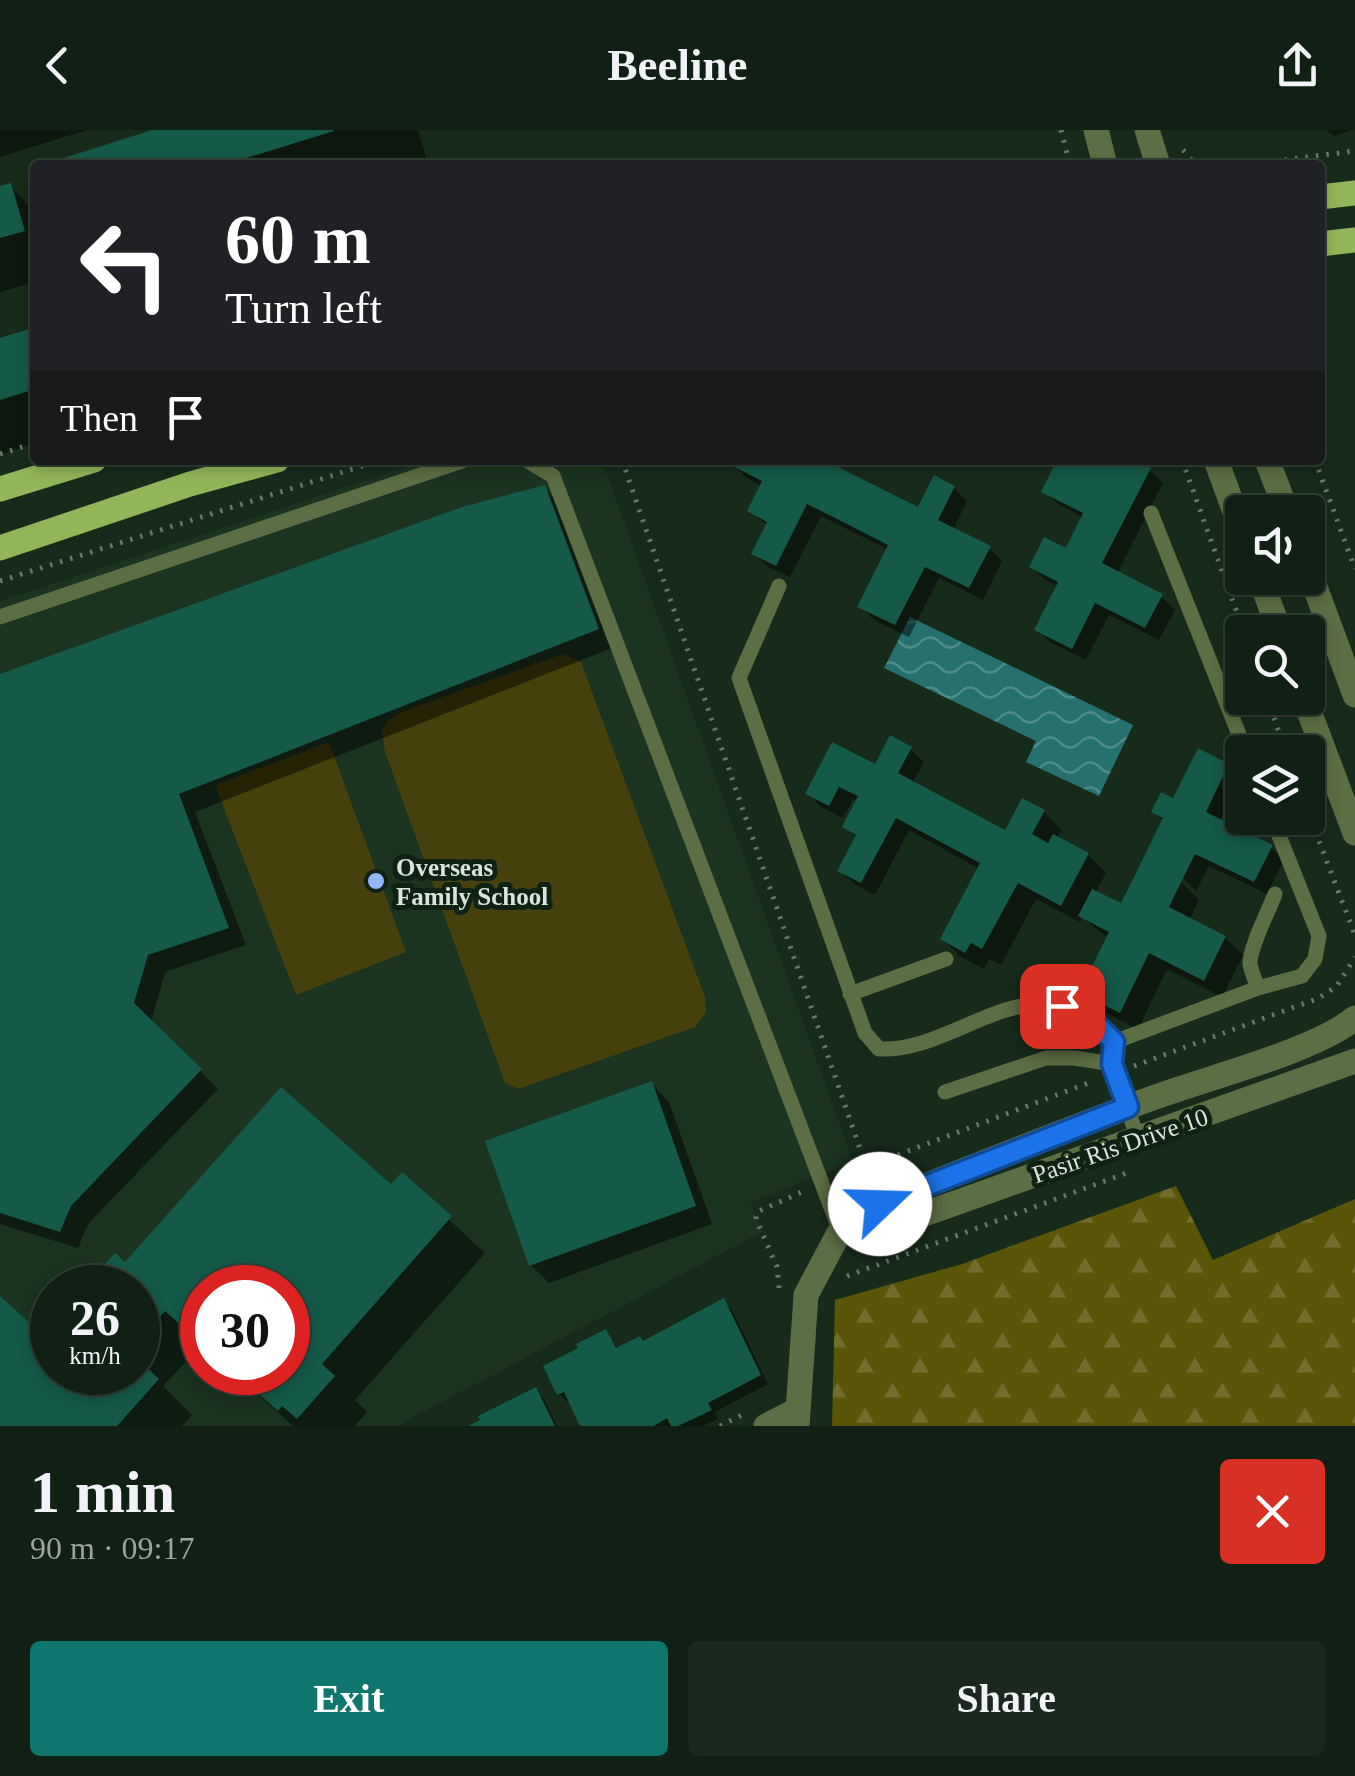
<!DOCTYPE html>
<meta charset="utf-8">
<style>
body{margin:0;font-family:Georgia,serif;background:#1a281d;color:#f1f3f6;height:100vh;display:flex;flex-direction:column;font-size:38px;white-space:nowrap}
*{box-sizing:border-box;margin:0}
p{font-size:32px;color:#9ca3a0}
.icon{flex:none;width:55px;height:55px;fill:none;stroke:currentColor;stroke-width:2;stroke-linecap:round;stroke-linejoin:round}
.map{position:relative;height:1296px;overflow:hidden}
.details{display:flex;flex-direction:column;background:#112014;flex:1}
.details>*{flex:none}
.banner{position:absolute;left:30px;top:30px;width:1295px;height:305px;border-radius:10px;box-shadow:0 5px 15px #0003,0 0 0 2px #303e34;background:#202124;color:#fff;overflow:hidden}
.fabs{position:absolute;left:1225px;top:365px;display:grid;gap:20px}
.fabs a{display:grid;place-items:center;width:100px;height:100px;border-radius:10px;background:#112014;box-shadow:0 5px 15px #0003,0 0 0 2px #303e34;font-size:50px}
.speed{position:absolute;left:30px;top:1135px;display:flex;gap:20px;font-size:50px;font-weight:700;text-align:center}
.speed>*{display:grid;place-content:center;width:130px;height:130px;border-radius:50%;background:#112014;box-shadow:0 5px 15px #0003,0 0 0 2px #303e34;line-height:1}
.speed small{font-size:25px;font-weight:400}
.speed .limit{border:15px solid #d22;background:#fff;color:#111}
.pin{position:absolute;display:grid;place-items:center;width:85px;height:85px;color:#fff;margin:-42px;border-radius:20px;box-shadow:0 5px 15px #0006}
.me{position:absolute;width:110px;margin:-55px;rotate:69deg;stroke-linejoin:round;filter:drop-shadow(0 0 8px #0008)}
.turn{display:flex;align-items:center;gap:35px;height:210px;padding:0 30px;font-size:45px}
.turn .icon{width:130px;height:130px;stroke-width:2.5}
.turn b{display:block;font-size:70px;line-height:85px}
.then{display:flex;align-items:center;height:95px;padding:0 30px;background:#0003;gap:20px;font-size:38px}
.round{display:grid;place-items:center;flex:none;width:105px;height:105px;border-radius:10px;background:#1a281d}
.summary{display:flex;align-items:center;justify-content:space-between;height:170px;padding:0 30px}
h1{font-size:60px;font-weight:700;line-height:75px}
.cta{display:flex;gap:20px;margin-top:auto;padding:20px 30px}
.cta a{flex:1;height:115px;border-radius:10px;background:#0f766e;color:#fff;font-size:40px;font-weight:700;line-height:115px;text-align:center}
.cta a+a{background:#1a281d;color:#f1f3f6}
header{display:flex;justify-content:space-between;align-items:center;height:130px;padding:0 30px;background:#112014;font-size:45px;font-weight:700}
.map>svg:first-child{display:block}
.built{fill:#1a3420;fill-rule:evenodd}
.forest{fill:url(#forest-firs)}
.pitch{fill:#46410c}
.water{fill:url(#water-waves)}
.shadow{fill:#0007}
.building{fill:#155948}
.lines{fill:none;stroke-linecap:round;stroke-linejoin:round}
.path{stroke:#67786a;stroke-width:5;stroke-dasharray:2.5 8;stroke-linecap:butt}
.lane{stroke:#5c6e43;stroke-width:15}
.street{stroke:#5c6e43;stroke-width:25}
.primary{stroke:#91b659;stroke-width:25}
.route-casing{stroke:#114b97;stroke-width:25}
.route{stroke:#1a73e8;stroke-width:18}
.poi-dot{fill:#93b7fd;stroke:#0e2112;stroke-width:4}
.labels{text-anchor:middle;stroke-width:10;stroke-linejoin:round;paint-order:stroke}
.poi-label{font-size:25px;font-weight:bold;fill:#d9e5db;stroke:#0e2112;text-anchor:start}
.street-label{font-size:25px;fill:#d9e5db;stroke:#0e2112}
</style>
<header><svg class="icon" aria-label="back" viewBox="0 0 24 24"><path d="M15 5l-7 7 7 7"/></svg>Beeline<svg class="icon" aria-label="share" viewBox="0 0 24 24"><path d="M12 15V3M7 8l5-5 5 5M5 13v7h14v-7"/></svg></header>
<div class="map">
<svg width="1355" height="1296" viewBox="0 0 1355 1296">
<defs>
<pattern id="forest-firs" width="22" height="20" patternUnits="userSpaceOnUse" patternTransform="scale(2.5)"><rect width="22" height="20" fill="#5b5509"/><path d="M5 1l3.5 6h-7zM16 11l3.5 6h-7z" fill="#726d2c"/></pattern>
<pattern id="water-waves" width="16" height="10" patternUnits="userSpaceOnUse" patternTransform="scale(2.5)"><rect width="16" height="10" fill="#267070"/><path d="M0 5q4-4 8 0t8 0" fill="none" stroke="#4f8b8a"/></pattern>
</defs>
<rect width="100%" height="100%" fill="#172b1b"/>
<!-- built -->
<path class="built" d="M 428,330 L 602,330 L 853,1031 L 751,1073 L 762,1102 L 397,1296 L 0,1296 L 0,471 ZM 52,1158 L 138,1158 L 138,1242 L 52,1242 ZM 202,1158 L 288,1158 L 288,1242 L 202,1242 Z"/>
<!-- forest -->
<path class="forest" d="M 1176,1056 L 1213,1130 L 1355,1069 L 1355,1296 L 832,1296 L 835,1170 L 962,1134 Z"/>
<!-- pitch -->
<path class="pitch" d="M 563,524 L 581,532 L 585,543 L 705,867 L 706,882 L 695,897 L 518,959 L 505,953 L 385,622 L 382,600 L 389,590 L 401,582 Z
M 329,612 L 406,822 L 296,865 L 215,655 Z"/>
<!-- water -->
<path class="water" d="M 910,487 L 1133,595 L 1099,666 L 1026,632 L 1036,611 L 884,538 Z"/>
<!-- shadow -->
<path class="shadow" d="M 0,0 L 87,0 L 0,27 Z
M 161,0 L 418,0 L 426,27 L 398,35 L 47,35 Z
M 1327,0 L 1351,0 L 1334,6 Z
M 10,56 L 35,81 L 35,152 L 0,162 L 0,59 Z
M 35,200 L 35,313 L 4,323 L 0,320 L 0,211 Z
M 736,330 L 822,330 L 919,381 L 954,358 L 967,371 L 953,400 L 989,418 L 1002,431 L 983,470 L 939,448 L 909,507 L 874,490 L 860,476 L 889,420 L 821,386 L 790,447 L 768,437 L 754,423 L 768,396 L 750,381 L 762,356 L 747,348 L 734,335 Z
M 1060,330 L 1130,330 L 1149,340 L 1163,353 L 1117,444 L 1161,466 L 1175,480 L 1159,510 L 1109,485 L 1086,530 L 1050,512 L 1037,499 L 1059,457 L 1045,450 L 1032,436 L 1067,421 L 1084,388 L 1058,374 L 1045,361 Z
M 544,358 L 562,375 L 615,517 L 195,682 L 246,815 L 165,842 L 151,893 L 218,959 L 88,1094 L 78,1118 L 0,1094 L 0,547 Z
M 910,619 L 924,632 L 912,654 L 1006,703 L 1044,682 L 1061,700 L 1057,709 L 1088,725 L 1106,743 L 1095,763 L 1122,776 L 1164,691 L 1154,682 L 1228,636 L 1241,650 L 1220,691 L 1271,717 L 1284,730 L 1267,764 L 1209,736 L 1196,761 L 1175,739 L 1172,743 L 1199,770 L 1189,790 L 1225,808 L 1243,825 L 1222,867 L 1167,839 L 1138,899 L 1100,880 L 1082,862 L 1108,808 L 1082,787 L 1080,792 L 1036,769 L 1001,835 L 989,829 L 984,839 L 961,827 L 943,809 L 980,739 L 909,700 L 875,765 L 854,754 L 840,740 L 857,708 L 845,696 L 858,671 L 853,669 L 843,688 L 821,677 L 808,663 L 876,638 Z
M 652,954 L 669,972 L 712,1094 L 549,1153 L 531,1135 Z
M 402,1046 L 485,1123 L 355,1270 L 367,1282 L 355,1296 L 293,1296 L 233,1242 L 288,1242 L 288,1158 L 202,1158 L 202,1215 L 163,1256 L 192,1285 L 182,1296 L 0,1296 L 0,1170 L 52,1217 L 52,1242 L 138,1242 L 138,1158 L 125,1136 L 391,1058 Z
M 723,1171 L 732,1180 L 768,1254 L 715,1282 L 718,1289 L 703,1296 L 583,1296 L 571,1271 L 568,1272 L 559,1264 L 605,1202 L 619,1220 L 644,1214 Z
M 535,1260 L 544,1269 L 557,1296 L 473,1296 Z"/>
<!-- building -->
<path class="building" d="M 152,0 L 334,0 L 334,1 L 224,35 L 42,35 Z
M 11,53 L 25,101 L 0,108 L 0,56 Z
M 35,197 L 35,259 L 0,270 L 0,208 Z
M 733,330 L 824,330 L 918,377 L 934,345 L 955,356 L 938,390 L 991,416 L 969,458 L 925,437 L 895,495 L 857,477 L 888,415 L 847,394 L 807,374 L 776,436 L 751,424 L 767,392 L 747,381 L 762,351 L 731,335 Z
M 1057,330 L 1135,330 L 1151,338 L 1102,433 L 1163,464 L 1145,498 L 1095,473 L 1072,519 L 1034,500 L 1058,452 L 1029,437 L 1044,407 L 1066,418 L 1083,383 L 1041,362 Z
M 545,355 L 599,499 L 179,664 L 229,798 L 148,825 L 134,873 L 202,939 L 71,1076 L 60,1102 L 0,1083 L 0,544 L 462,377 Z
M 890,605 L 912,617 L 898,643 L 1005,700 L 1022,668 L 1045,680 L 1032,704 L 1048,713 L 1053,704 L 1089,723 L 1061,776 L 1018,753 L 982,819 L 971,813 L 965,823 L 940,809 L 980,733 L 896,688 L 861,753 L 837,741 L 856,705 L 842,697 L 858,666 L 839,657 L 829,676 L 805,664 L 832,612 L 875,634 Z
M 1198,618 L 1229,634 L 1206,682 L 1273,715 L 1254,752 L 1195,724 L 1169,777 L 1226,806 L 1204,851 L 1149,823 L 1120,883 L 1079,863 L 1109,802 L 1078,786 L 1092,759 L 1121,773 L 1163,688 L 1151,682 L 1161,662 L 1173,668 Z
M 652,951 L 696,1076 L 529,1136 L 485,1011 Z
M 281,957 L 391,1054 L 402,1042 L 452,1086 L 322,1234 L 335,1246 L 297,1289 L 282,1276 L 278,1281 L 234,1242 L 288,1242 L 288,1158 L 202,1158 L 202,1214 L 165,1181 L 138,1211 L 138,1158 L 91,1158 L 87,1154 L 115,1123 L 125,1132 Z
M 0,1166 L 52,1213 L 52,1242 L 138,1242 L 138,1229 L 159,1249 L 117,1296 L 0,1296 Z
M 724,1168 L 761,1245 L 708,1273 L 712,1280 L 678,1296 L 671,1296 L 667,1288 L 654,1296 L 580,1296 L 564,1262 L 557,1265 L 543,1236 L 578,1218 L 576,1214 L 606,1199 L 616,1218 L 640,1206 L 643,1211 Z
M 536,1257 L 555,1296 L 468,1296 L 480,1290 L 478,1286 Z"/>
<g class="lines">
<!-- path -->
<path class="path" d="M 1061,0 L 1070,35
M 1183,20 L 1196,35
M 1243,35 L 1355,21
M 0,324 L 35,313
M 622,330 L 866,1036
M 1182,330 L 1244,502
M 1315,330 L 1355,439
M 0,451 L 381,330
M 1267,568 L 1286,622
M 1308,682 L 1355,805
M 1134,936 L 1319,868 L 1337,856 L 1355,827
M 839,1047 L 1091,952
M 847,1146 L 1132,1041
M 779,1158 L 777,1137 L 756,1089 L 757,1082 L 806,1060
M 720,1296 L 744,1284"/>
<!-- lane -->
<path class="lane" d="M 526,330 L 553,346 L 840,1101
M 1151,383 L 1246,622
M 779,456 L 739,548 L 865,903 L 879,919 C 961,923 1037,820 1114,912 L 1112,934 L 1138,1009
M 0,487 L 465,330
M 1258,858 C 1255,850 1251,841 1250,834 C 1249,819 1269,780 1275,764
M 850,864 L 946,829
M 1114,912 L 1258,858 L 1302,846 L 1315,829 L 1319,806 L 1272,688
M 945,962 L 1046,928 L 1075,928 L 1112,934"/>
<!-- street -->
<path class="street" d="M 1096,0 L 1105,35
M 1147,0 L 1158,35
M 1216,330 L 1242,401
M 1267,330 L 1287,382
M 1308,438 L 1355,565
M 1260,448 L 1280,502
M 1304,568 L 1355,703
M 871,1088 L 879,1074 C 974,1037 1068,998 1164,964 C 1215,946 1316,920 1355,888
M 766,1296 L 797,1280
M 797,1296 L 806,1165 L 840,1101 L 871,1088 L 902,1092 L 1355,931"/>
<!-- primary -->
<path class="primary" d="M 1320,67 L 1355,63
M 1320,114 L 1355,110
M 0,359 L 94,330
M 0,418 L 190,354 L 277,330"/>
</g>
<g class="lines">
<!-- route casing -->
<g class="route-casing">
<path id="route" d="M 880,1074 L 1128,977 L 1112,934 L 1114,912 L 1086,884 L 1062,876"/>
</g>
<!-- route -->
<use href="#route" class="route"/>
</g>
<!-- markers -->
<circle class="poi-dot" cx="376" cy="751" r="10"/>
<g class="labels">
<!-- poi labels -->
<g class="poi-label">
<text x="396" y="746">Overseas<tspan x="396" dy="29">Family School</tspan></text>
</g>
<!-- street labels -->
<g class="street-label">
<text transform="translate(1120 1015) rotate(-19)" y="9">Pasir Ris Drive 10</text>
</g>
</g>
</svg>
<div class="fabs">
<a><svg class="icon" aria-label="sound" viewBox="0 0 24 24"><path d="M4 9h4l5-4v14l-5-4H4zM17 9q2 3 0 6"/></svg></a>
<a><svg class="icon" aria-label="search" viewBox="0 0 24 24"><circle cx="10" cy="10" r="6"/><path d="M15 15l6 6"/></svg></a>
<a><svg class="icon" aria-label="layers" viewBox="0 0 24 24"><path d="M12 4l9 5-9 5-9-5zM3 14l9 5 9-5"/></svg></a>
</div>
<div class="speed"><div>26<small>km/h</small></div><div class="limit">30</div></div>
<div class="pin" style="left:1062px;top:876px;background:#d93025"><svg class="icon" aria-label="arrive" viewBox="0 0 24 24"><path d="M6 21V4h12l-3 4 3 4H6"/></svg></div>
<svg class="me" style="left:880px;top:1074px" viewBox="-20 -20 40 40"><circle r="19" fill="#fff"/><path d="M0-13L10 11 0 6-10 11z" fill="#1a73e8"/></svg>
<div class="banner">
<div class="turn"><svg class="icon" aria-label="left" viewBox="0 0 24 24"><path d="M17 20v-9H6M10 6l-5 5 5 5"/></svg><div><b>60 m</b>Turn left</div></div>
<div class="then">Then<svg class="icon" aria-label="arrive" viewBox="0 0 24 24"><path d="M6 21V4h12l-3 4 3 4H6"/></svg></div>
</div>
</div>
<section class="details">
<div class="summary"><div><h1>1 min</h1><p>90 m · 09:17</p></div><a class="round" style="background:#d93025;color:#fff"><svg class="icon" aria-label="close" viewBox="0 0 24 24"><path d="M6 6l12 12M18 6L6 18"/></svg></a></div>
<div class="cta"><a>Exit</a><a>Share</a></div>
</section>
